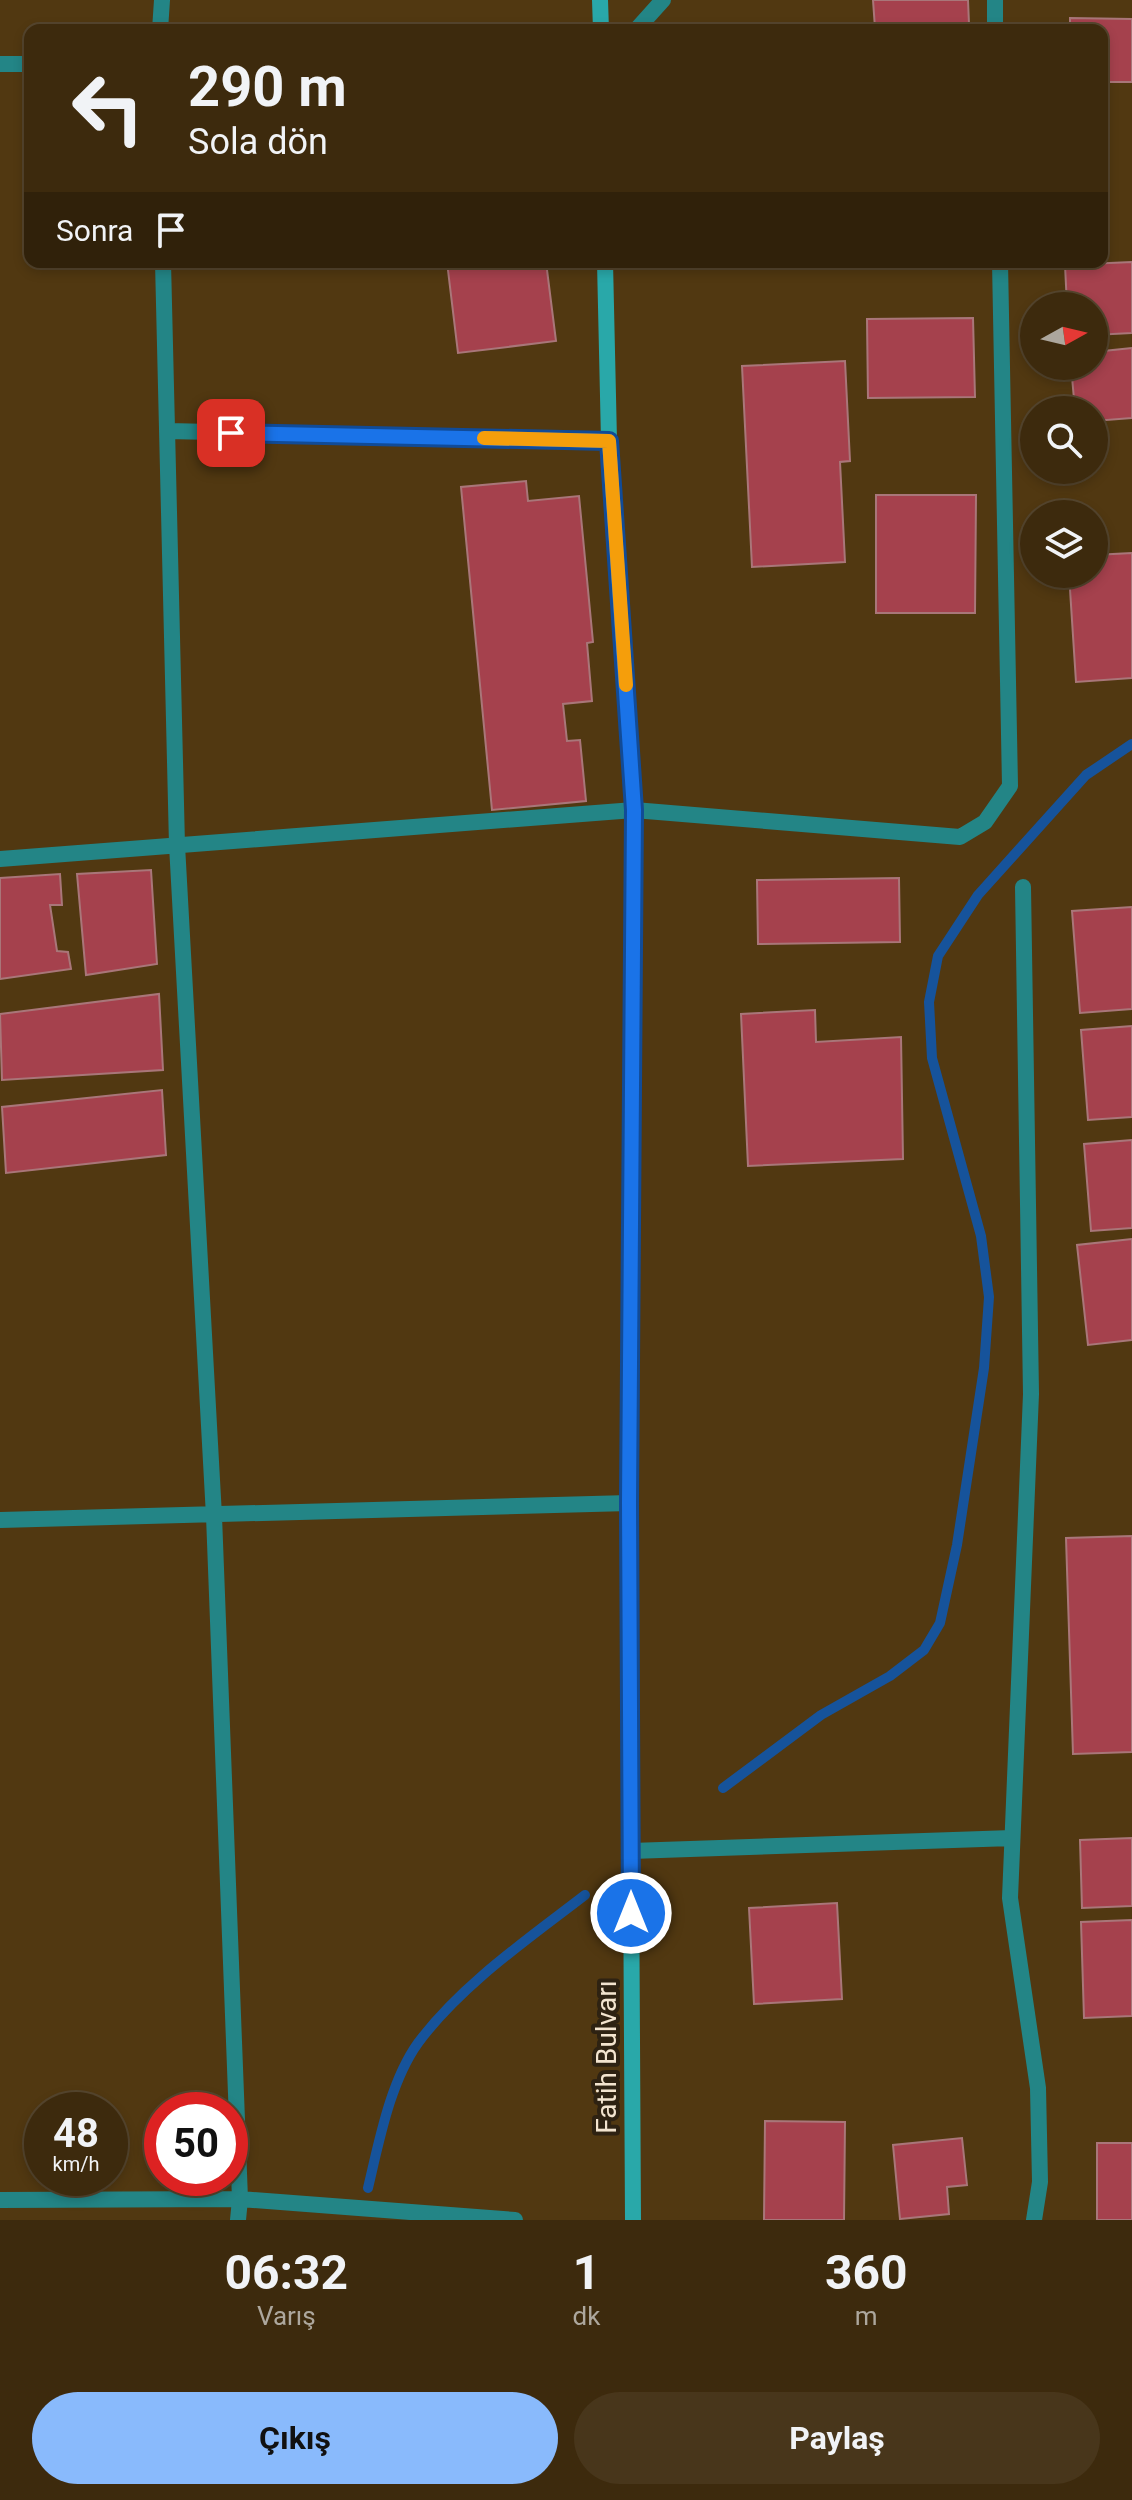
<!DOCTYPE html>
<html lang="tr">
<meta charset="utf-8">
<style>
body{margin:0;font-family:Roboto,sans-serif;background:#48361b;color:#f1f3f6;height:100vh;display:flex;flex-direction:column;font-size:30px;white-space:nowrap}
*{box-sizing:border-box;margin:0}
p{font-size:26px;color:#ada79d}
.icon{flex:none;width:44px;height:44px;fill:none;stroke:currentColor;stroke-width:2;stroke-linecap:round;stroke-linejoin:round}
.map{position:relative;height:2220px;overflow:hidden}
.panel{display:flex;flex-direction:column;background:#3d2a0d;flex:1}
.panel>*{flex:none}
.banner{position:absolute;left:24px;top:24px;width:1084px;height:244px;border-radius:16px;box-shadow:0 4px 12px #0003,0 0 0 2px #56462e;background:#3d2a0d;color:#f1f3f6;overflow:hidden}
.needle{width:52px;rotate:82deg}
.buttons{position:absolute;left:1020px;top:292px;display:grid;gap:16px}
.buttons a{display:grid;place-items:center;width:88px;height:88px;border-radius:50%;background:#3d2a0d;box-shadow:0 4px 12px #0003,0 0 0 2px #56462e;font-size:40px}
.speed{position:absolute;left:24px;top:2092px;display:flex;gap:16px;font-size:40px;font-weight:700;text-align:center}
.speed>*{display:grid;place-content:center;width:104px;height:104px;border-radius:50%;background:#3d2a0d;box-shadow:0 4px 12px #0003,0 0 0 2px #56462e;line-height:1}
.speed small{font-size:20px;font-weight:400}
.speed .limit{border:12px solid #d22;background:#fff;color:#111}
.pin{position:absolute;display:grid;place-items:center;width:68px;height:68px;color:#fff;margin:-34px;border-radius:16px;box-shadow:0 4px 12px #0006}
.me{position:absolute;width:88px;margin:-44px;rotate:0deg;stroke-linejoin:round;filter:drop-shadow(0 0 6px #0008)}
.turn{display:flex;align-items:center;gap:28px;height:168px;padding:0 32px;font-size:36px}
.turn .icon{width:104px;height:104px;stroke-width:2.5}
.turn b{display:block;font-size:56px;line-height:68px}
.then{display:flex;align-items:center;height:76px;padding:0 32px;background:#0003;gap:16px;font-size:30px}
.eta{display:flex;justify-content:space-evenly;align-items:center;height:136px;text-align:center}
.eta b{font-size:48px;font-weight:700;line-height:56px}
.cta{display:flex;gap:16px;margin-top:auto;padding:16px 32px}
.cta a{flex:1;height:92px;border-radius:48px;background:#89bafc;color:#111;font-size:32px;font-weight:700;line-height:92px;text-align:center}
.cta a+a{background:#48361b;color:#f1f3f6}
.map>svg:first-child{display:block}
.lines{fill:none;stroke-linecap:round;stroke-linejoin:round}
.stream{stroke:#16539b;stroke-width:10}
.building{fill:#a5414d;stroke:#a97679;stroke-width:2}
.street{stroke:#238586;stroke-width:16}
.secondary{stroke:#29a8a9;stroke-width:16}
.route-casing{stroke:#114b97;stroke-width:20}
.route{stroke:#1a73e8;stroke-width:14}
.slow{stroke:#f59e0b;stroke-width:14}
.labels{text-anchor:middle;stroke-width:8;stroke-linejoin:round;paint-order:stroke}
.street-label{font-size:28px;fill:#f3e4cf;stroke:#2e2212}
</style>
<div class="map">
<svg width="1132" height="2220" viewBox="0 0 1132 2220">
<rect width="100%" height="100%" fill="#513811"/>
<g class="lines">
<!-- stream -->
<path class="stream" d="M 723,1788 L 821,1715 L 890,1676 L 924,1650 L 940,1623 L 957,1545 L 984,1368 L 989,1297 L 981,1236 L 932,1058 L 929,1002 L 938,956 L 978,895 L 1086,775 L 1132,744
M 368,2188 C 379,2142 390,2082 418,2043 C 461,1985 528,1939 585,1895"/>
</g>
<!-- building -->
<path class="building" d="M 873,0 L 968,0 L 969,24 L 875,28 Z
M 1070,18 L 1132,19 L 1132,82 L 1102,82 L 1102,30 L 1070,30 Z
M 447,262 L 546,262 L 556,341 L 458,353 Z
M 1132,262 L 1132,333 L 1094,335 L 1094,306 L 1067,306 L 1065,265 Z
M 973,318 L 975,397 L 868,398 L 867,319 Z
M 1132,348 L 1132,418 L 1094,421 L 1094,410 L 1075,410 L 1071,366 L 1094,366 L 1094,352 Z
M 845,361 L 850,461 L 840,462 L 845,562 L 752,567 L 742,366 Z
M 526,481 L 528,501 L 579,496 L 593,642 L 587,643 L 592,701 L 563,704 L 567,741 L 580,740 L 586,801 L 492,810 L 461,487 Z
M 876,495 L 976,495 L 975,613 L 876,613 Z
M 1132,553 L 1132,678 L 1076,682 L 1069,574 L 1094,574 L 1094,555 Z
M 151,870 L 157,964 L 86,975 L 77,874 Z
M 60,874 L 62,905 L 50,905 L 57,951 L 68,952 L 71,969 L 0,979 L 0,878 Z
M 899,878 L 900,942 L 758,944 L 757,880 Z
M 1132,907 L 1132,1009 L 1080,1013 L 1072,911 Z
M 159,994 L 163,1070 L 2,1080 L 0,1014 Z
M 815,1010 L 816,1042 L 901,1037 L 903,1159 L 748,1166 L 741,1014 Z
M 1132,1026 L 1132,1117 L 1088,1120 L 1081,1030 Z
M 162,1090 L 166,1155 L 6,1173 L 2,1107 Z
M 1132,1140 L 1132,1228 L 1091,1231 L 1084,1144 Z
M 1132,1239 L 1132,1340 L 1088,1345 L 1077,1245 Z
M 1132,1536 L 1132,1752 L 1073,1754 L 1066,1538 Z
M 1132,1838 L 1132,1906 L 1082,1908 L 1080,1840 Z
M 837,1903 L 842,1999 L 754,2004 L 749,1908 Z
M 1132,1920 L 1132,2016 L 1084,2018 L 1081,1922 Z
M 765,2121 L 845,2122 L 844,2220 L 764,2220 Z
M 962,2138 L 967,2185 L 947,2187 L 949,2214 L 900,2219 L 893,2145 Z
M 1097,2143 L 1132,2143 L 1132,2220 L 1097,2220 Z"/>
<g class="lines">
<!-- street -->
<path class="street" d="M 995,0 L 995,30
M 160,30 L 162,0
M 636,30 L 663,0
M 0,64 L 30,64
M 163,262 L 177,845 L 214,1516 L 240,2199 L 238,2220
M 168,431 L 609,441
M 0,859 L 634,810 L 960,837 L 985,822 L 1010,786 L 1000,262
M 1023,887 L 1031,1394 L 1010,1898 L 1038,2088 L 1040,2182 L 1034,2220
M 0,1520 L 629,1503
M 631,1851 L 1012,1838
M 0,2200 L 240,2199 L 515,2220"/>
<!-- secondary -->
<path class="secondary" d="M 600,0 L 601,30
M 605,262 L 609,441 L 634,810 L 629,1503 L 633,2220"/>
</g>
<g class="lines">
<!-- route casing -->
<g class="route-casing">
<path id="route" d="M 231,433 L 609,441 L 634,810 L 629,1503 L 631,1913"/>
</g>
<!-- route -->
<use href="#route" class="route"/>
<!-- slow -->
<path class="slow" d="M 484,438 L 609,441 L 626,685"/>
</g>
<g class="labels">
<!-- street labels -->
<g class="street-label">
<text transform="translate(606 2057) rotate(-90)" y="10">Fatih Bulvarı</text>
</g>
</g>
</svg>
<div class="buttons">
<a><svg class="needle" viewBox="-14 -14 28 28"><path d="M0-13l5 13h-10z" fill="#e53935"/><path d="M0 13l5-13h-10z" fill="#ada79d"/></svg></a>
<a><svg class="icon" aria-label="search" viewBox="0 0 24 24"><circle cx="10" cy="10" r="6"/><path d="M15 15l6 6"/></svg></a>
<a><svg class="icon" aria-label="layers" viewBox="0 0 24 24"><path d="M12 4l9 5-9 5-9-5zM3 14l9 5 9-5"/></svg></a>
</div>
<div class="speed"><div>48<small>km/h</small></div><div class="limit">50</div></div>
<div class="pin" style="left:231px;top:433px;background:#d93025"><svg class="icon" aria-label="arrive" viewBox="0 0 24 24"><path d="M6 21V4h12l-3 4 3 4H6"/></svg></div>
<svg class="me" style="left:631px;top:1913px" viewBox="-20 -20 40 40"><circle r="17" fill="#1a73e8" stroke="#fff" stroke-width="3"/><path d="M0-11L8 9 0 5-8 9z" fill="#fff"/></svg>
<div class="banner">
<div class="turn"><svg class="icon" aria-label="left" viewBox="0 0 24 24"><path d="M17 20v-9H6M10 6l-5 5 5 5"/></svg><div><b>290 m</b>Sola dön</div></div>
<div class="then">Sonra<svg class="icon" aria-label="arrive" viewBox="0 0 24 24"><path d="M6 21V4h12l-3 4 3 4H6"/></svg></div>
</div>
</div>
<section class="panel">
<div class="eta">
<div><b>06:32</b><p>Varış</p></div>
<div><b>1</b><p>dk</p></div>
<div><b>360</b><p>m</p></div>
</div>
<div class="cta"><a>Çıkış</a><a>Paylaş</a></div>
</section>
